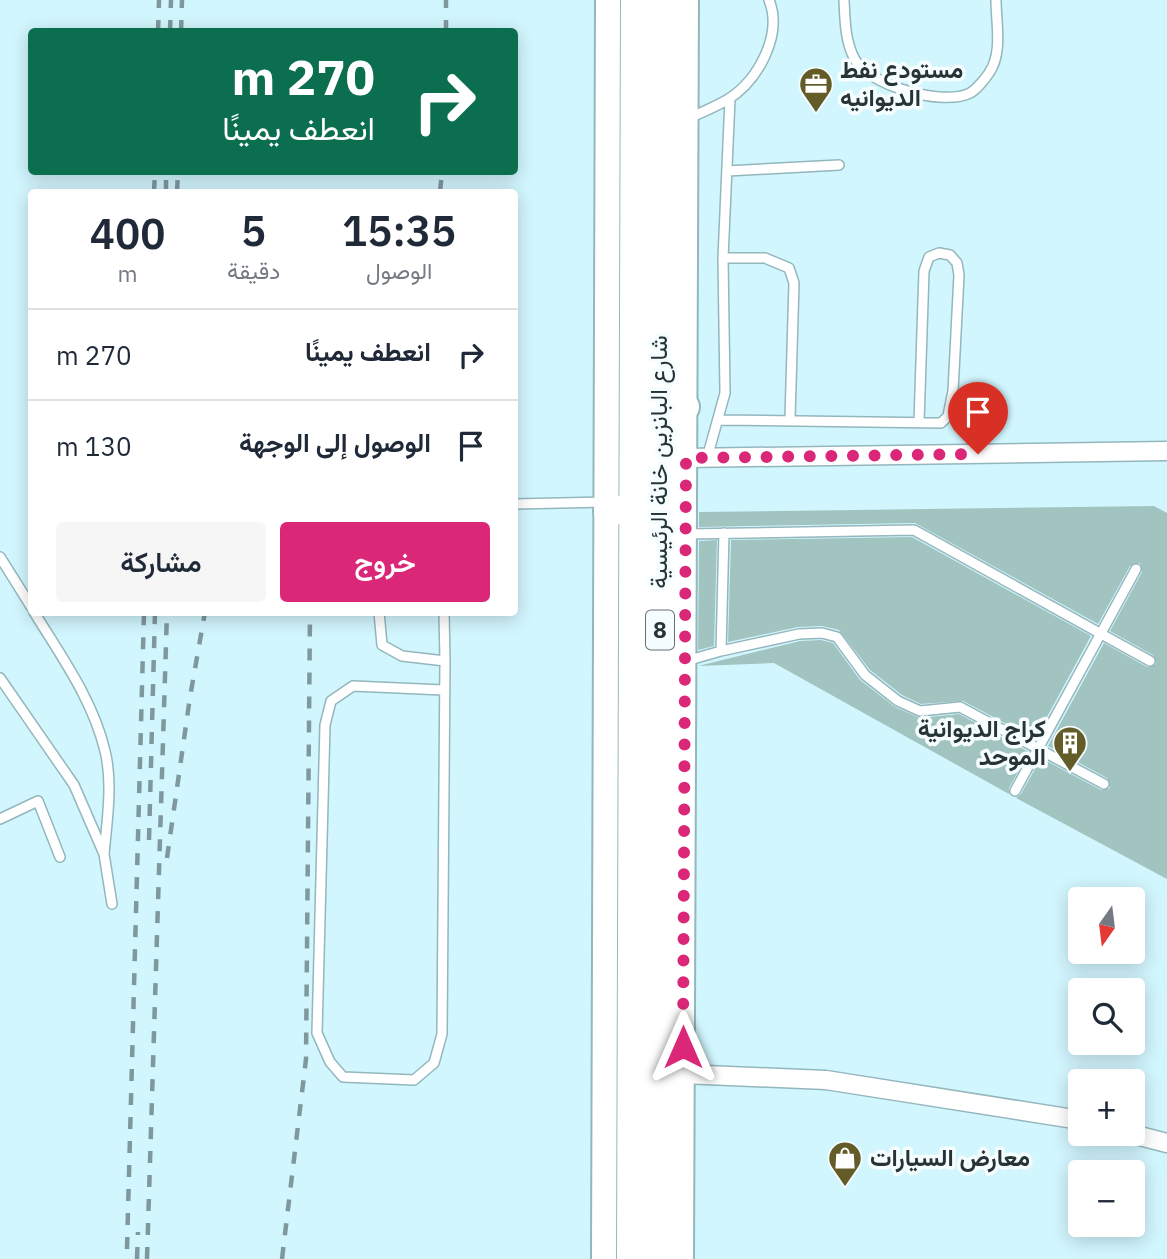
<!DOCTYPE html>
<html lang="ar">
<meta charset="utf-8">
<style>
body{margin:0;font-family:"IBM Plex Sans",Vazirmatn,sans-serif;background:#f6f6f7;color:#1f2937;direction:rtl;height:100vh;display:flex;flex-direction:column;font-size:26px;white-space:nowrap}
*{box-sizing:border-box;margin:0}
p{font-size:23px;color:#747a83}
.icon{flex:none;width:38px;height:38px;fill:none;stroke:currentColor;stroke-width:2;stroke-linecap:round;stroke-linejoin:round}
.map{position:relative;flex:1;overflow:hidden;direction:ltr}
.side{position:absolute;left:28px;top:189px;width:490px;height:427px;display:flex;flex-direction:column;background:#fff;border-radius:7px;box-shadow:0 4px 18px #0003;direction:rtl}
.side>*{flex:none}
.banner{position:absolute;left:28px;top:28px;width:490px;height:147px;border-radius:7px;box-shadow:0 4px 18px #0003;direction:rtl;background:#0b6e4f;color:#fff;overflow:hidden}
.needle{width:46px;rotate:194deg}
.buttons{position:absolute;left:1068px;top:887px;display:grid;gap:14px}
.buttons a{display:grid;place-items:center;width:77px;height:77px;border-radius:7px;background:#fff;box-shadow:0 4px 18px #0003;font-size:35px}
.pin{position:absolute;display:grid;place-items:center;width:60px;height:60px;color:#fff;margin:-72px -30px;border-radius:50% 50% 50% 0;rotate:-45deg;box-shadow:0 0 7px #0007}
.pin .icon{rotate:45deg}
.me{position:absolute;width:77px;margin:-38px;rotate:0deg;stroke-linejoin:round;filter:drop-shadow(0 0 5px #0008)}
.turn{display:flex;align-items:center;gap:24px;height:147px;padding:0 28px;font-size:32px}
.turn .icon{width:91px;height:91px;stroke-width:2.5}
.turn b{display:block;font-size:49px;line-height:60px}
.eta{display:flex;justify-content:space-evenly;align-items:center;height:119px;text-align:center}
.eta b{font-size:42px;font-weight:600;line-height:49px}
.button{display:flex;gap:14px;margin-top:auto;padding:14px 28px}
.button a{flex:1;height:80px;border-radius:7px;background:#db2777;color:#fff;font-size:28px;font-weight:600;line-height:80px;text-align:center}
.button a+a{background:#f6f6f7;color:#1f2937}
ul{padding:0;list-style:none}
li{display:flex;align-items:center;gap:21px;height:91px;padding:0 28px;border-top:2px solid #e0e1e3}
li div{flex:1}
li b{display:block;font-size:26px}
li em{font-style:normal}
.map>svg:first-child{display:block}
.building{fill:#a1c4c1}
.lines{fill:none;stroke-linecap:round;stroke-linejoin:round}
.service-casing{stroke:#94b6bd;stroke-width:12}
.minor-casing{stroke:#94b6bd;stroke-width:21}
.secondary-casing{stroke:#94b6bd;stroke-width:28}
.trunk-casing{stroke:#94b6bd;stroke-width:32}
.service{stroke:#fff;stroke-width:9}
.minor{stroke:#fff;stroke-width:18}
.secondary{stroke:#fff;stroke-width:24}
.trunk{stroke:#fff;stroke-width:28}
.rail{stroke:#7f989e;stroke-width:4.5;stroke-dasharray:12 12;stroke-linecap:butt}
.route{stroke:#db2777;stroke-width:12;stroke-dasharray:0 21.6}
.labels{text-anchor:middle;stroke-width:7;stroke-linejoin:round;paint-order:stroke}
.shield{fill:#f6fdff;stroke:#657073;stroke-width:2}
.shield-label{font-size:23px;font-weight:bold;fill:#273437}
.poi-label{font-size:24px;font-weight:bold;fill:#273437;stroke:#f6fdff;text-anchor:start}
.street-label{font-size:24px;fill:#273437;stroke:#f6fdff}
</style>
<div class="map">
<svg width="1167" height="1259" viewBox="0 0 1167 1259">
<rect width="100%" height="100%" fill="#d2f6fe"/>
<!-- building -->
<path class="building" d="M 1154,506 L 1167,513 L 1167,879 L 1016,798 L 1021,794 L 1041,758 L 1101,790 L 1110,788 L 1107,778 L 1048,746 L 1104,643 L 1147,667 L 1156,664 L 1153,655 L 1110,631 L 1142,572 L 1140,563 L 1130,566 L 1098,624 L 915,523 L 699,527 L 699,512 Z
M 912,537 L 1091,636 L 1035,739 L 963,701 L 921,704 L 902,695 L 870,670 L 839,630 L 822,626 L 798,627 L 728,642 L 731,540 Z
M 717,540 L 714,646 L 698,650 L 699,541 Z
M 821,640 L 833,643 L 860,680 L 895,707 L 920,718 L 959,714 L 1029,752 L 1009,788 L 1009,794 L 774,663 L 698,666 L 800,641 Z"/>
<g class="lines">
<!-- service casing -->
<g class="service-casing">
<path id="service" d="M 844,0 C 845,20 845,40 854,58 C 867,85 943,107 970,93 C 976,90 985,79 989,73 C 1003,53 996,23 996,0
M 687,119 C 700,113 715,107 727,100 C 758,81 783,35 769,0
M 727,171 L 839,165
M 723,258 L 765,258 L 789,268 L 794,283 L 790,418
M 720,420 L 941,423 L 948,416 L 953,391 L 959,275 L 957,263 L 950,255 L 939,253 L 929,257 L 924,271 L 919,422
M 707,458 L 725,393 L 723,258 L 730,99
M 514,504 L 606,502
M 686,534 L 914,530 L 1150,661
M 0,557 L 32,608
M 34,612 C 61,656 93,700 105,751 C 113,783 107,821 104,854
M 379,612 L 382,645 L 402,656 L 445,661 L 442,1034 L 434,1063 L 414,1080 L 343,1077 L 330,1062 L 317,1033 L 325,725 L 331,701 L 353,686 L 443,690
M 444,612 L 445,661
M 721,651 L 799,634 L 822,633 L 837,637 L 865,675 L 898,701 L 920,711 L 960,707 L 1104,784
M 686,661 L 721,651 L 724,533
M 0,678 L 74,785 L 104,854 L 112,904
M 1015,791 L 1136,569
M 0,819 L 38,801 L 60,857"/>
</g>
<!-- minor casing -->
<g class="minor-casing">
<path id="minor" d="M 686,458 L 1167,451
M 683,1074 L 826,1080 L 1080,1120
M 1132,1134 L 1167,1143"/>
</g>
<!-- secondary casing -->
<g class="secondary-casing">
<path id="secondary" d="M 604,1259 L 608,0
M 681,1259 L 686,0"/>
</g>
<!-- trunk casing -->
<g class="trunk-casing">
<path id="trunk" d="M 658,405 L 685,407
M 608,511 L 634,509
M 631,1259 L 635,0
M 657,1259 C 661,839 658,420 661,0"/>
</g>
<!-- service -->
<use href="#service" class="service"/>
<!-- minor -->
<use href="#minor" class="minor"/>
<!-- secondary -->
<use href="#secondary" class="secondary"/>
<!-- trunk -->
<use href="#trunk" class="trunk"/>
<!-- rail -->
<path class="rail" d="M 158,32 L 159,0
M 170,32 L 171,0
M 181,32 L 182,0
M 446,32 L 446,0
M 154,192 L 155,172
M 166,192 L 166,172
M 177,192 L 178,172
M 440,192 L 442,172
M 149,840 L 155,612
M 167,858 L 190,697 L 205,612
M 127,1249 L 144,612
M 137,1259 L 138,1232
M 147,1259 L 167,612
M 282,1259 L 306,1059 L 310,612"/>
</g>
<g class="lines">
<!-- route -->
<path class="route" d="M 683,1047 L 686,458 L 978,454"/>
</g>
<!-- icons -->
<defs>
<g id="office-pin" transform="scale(1.75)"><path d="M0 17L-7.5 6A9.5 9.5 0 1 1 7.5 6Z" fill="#635c28" stroke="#f6fdff"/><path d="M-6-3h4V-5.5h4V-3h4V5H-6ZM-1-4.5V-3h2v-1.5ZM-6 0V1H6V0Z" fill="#fff"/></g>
<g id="building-pin" transform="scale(1.75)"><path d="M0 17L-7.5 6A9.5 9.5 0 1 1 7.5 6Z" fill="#635c28" stroke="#f6fdff"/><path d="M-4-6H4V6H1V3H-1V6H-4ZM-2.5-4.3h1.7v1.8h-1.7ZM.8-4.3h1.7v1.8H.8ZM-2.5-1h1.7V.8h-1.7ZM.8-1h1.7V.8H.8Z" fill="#fff"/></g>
<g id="shop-pin" transform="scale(1.75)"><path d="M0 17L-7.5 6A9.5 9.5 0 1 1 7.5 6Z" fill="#635c28" stroke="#f6fdff"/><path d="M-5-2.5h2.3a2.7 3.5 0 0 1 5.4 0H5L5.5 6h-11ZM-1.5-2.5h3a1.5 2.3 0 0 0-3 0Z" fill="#fff"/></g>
</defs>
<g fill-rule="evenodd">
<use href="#office-pin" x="816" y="84"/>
<use href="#building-pin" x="1070" y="743"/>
<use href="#shop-pin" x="845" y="1158"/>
</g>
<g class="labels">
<!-- shield labels -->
<rect class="shield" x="646" y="610.5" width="28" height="39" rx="5"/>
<g class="shield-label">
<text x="660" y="638">8</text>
</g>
<!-- poi labels -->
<g class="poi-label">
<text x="840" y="78">مستودع نفط<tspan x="840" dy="28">الديوانيه</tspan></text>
<text x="1046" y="737" text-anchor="end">كراج الديوانية<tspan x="1046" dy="28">الموحد</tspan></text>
<text x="870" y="1166">معارض السيارات</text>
</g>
<!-- street labels -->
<g class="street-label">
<text transform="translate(659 462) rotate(-90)" y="8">شارع البانزين خانة الرئيسية</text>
</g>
</g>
</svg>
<div class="buttons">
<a><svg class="needle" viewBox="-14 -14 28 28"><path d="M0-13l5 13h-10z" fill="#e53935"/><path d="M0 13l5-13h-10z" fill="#747a83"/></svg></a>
<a><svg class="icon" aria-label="search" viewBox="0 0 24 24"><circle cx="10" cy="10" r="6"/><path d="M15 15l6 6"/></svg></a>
<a>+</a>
<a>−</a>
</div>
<div class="pin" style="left:978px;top:454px;background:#d93025"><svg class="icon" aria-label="arrive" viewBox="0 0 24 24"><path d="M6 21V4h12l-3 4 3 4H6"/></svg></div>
<svg class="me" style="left:683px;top:1047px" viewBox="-20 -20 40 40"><path d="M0-17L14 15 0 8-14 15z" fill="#db2777" stroke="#fff" stroke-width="4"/></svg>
<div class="banner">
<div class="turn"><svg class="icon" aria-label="right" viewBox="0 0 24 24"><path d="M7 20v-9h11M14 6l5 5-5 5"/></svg><div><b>270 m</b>انعطف يمينًا</div></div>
</div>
<section class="side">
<div class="eta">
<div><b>15:35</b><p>الوصول</p></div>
<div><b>5</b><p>دقيقة</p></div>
<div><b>400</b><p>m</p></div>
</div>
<ul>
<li><svg class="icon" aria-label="right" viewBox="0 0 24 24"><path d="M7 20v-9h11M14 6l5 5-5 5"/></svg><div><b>انعطف يمينًا</b></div><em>270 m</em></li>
<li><svg class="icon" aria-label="arrive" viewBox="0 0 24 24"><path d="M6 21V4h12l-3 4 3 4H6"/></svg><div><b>الوصول إلى الوجهة</b></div><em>130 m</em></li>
</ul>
<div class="button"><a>خروج</a><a>مشاركة</a></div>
</section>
</div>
